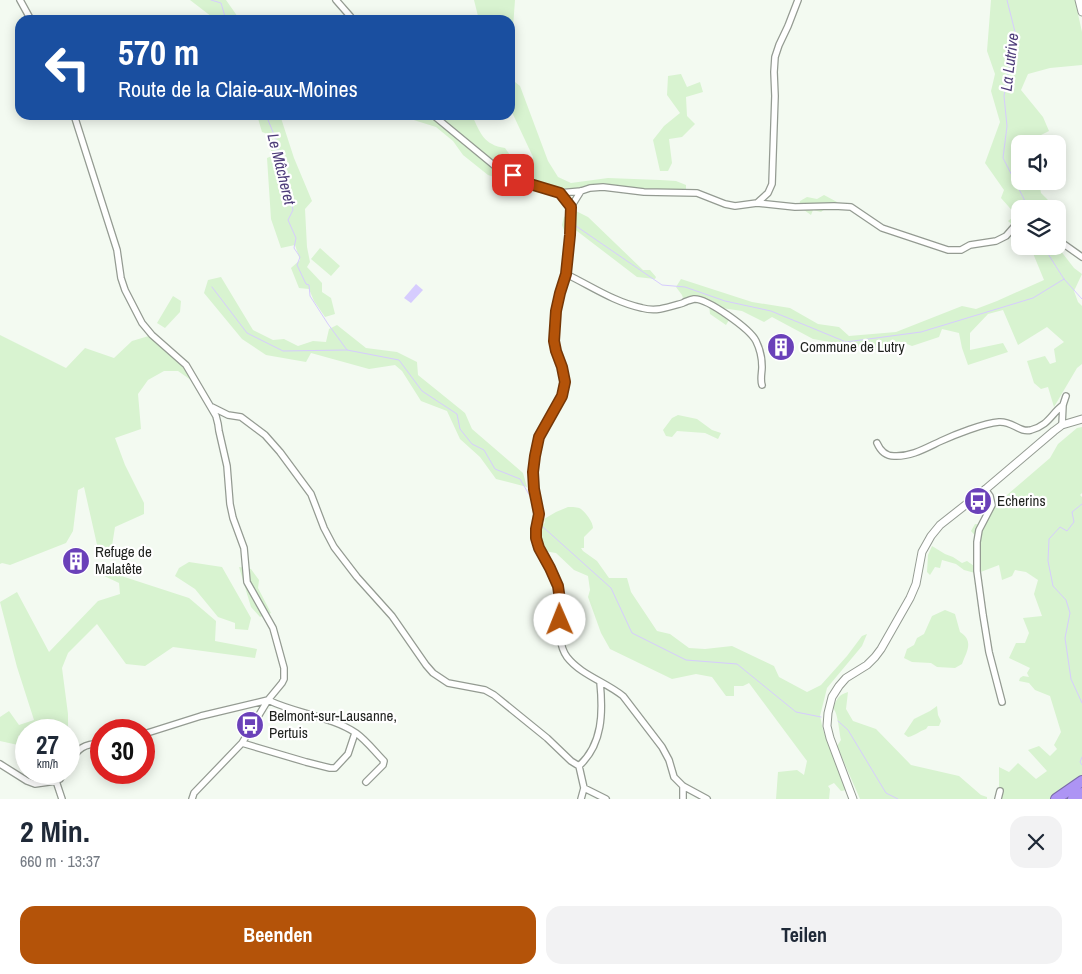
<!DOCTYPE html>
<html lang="de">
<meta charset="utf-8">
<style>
body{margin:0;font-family:"Archivo Narrow",sans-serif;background:#f2f2f3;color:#1f2937;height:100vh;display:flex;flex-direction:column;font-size:19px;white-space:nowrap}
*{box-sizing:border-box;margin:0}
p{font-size:16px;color:#747a83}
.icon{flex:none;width:28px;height:28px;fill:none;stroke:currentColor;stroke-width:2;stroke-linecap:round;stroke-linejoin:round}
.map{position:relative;height:799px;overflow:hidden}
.details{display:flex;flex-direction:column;background:#fff;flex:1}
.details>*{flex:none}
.top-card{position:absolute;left:15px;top:15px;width:500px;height:105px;border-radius:15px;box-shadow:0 2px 12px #0003;background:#1a4fa0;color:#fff;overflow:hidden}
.fabs{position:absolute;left:1011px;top:135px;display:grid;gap:10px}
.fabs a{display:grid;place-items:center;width:55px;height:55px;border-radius:10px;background:#fff;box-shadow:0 2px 12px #0003;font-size:25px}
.speed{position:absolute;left:15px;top:719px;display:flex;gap:10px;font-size:25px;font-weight:700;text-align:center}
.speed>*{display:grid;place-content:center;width:65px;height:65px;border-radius:50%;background:#fff;box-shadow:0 2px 12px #0003;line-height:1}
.speed small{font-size:12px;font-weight:400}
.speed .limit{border:8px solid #d22;background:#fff;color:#111}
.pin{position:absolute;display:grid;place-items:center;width:42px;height:42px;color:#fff;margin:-21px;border-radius:10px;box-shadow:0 2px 8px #0006}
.me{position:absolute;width:55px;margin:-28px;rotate:359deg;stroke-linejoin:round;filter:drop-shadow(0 0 4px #0008)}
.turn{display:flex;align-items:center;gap:18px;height:105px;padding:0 20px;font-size:22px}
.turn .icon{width:65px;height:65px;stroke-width:2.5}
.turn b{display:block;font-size:35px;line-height:42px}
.round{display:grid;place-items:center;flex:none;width:52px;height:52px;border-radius:15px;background:#f2f2f3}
.overview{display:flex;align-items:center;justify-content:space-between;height:85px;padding:0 20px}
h1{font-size:30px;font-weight:700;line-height:38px}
.primary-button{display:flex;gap:10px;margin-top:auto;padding:10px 20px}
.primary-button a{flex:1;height:58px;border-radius:15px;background:#b45309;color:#fff;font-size:20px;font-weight:700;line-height:58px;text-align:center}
.primary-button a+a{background:#f2f2f3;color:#1f2937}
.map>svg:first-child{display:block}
.green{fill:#d8f3d0}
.water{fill:#d6ccfe}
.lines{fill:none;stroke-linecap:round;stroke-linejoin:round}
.stream{stroke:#d6ccfe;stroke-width:1}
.minor-casing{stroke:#949b92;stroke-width:8}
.tertiary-casing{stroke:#949b92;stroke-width:9}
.motorway-casing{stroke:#7b6ca9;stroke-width:12}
.minor{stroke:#fff;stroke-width:5.5}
.tertiary{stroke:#fff;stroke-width:7}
.motorway{stroke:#ad94f4;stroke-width:10}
.route-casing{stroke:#753606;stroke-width:12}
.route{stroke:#b45309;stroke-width:9}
.labels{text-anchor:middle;stroke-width:4.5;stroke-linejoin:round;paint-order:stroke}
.poi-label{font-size:15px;fill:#1f211e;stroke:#fff;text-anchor:start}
.water-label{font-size:16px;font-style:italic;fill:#4e3d7a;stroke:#fff}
</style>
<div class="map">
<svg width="1082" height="799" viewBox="0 0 1082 799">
<rect width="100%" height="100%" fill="#f3faf1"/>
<!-- green -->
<path class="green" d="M 190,0 L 226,0 L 240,20 L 216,20 Z
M 474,0 L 515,0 L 510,69 L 510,20 L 479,20 Z
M 991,0 L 1082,0 L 1082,3 L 1076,5 L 1082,32 L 1082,65 L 1050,68 L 1028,74 L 1021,90 L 1043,117 L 1049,131 L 1029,141 L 1032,144 L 1020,144 L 1020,181 L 1039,181 L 1041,193 L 1050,202 L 1051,209 L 1020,209 L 1020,232 L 1008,221 L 1016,215 L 1001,198 L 1004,190 L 985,163 L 1000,122 L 991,91 L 995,74 L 987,51 Z
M 681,74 L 687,87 L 700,82 L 703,92 L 686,97 L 687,116 L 695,124 L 682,137 L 669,139 L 672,163 L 668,171 L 660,171 L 653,140 L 664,126 L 680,113 L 667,95 L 668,76 Z
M 510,78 L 520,86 L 548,161 L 558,177 L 571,183 L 608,178 L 660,180 L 676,181 L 686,185 L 686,190 L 640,189 L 559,191 L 532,183 L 497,165 L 436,115 L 472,115 C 480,133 484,145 505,148 L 520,169 L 528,170 L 533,157 L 510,108 Z
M 257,115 L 280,115 L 294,158 L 312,201 L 305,209 L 307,247 L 310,262 L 307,267 L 322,283 L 322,292 L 331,298 L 335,314 L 325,317 L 314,301 L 309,289 L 299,288 L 291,268 L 300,260 L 295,245 L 281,248 L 271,219 L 267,158 L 272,156 L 268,134 L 262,132 Z
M 400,115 L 429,115 L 433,117 L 514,179 L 512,183 L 488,175 L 463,155 L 453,141 L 436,127 L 401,116 Z
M 824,195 L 837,202 L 835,207 L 827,207 L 821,212 L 813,210 L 811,215 L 804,210 L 799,209 L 800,201 L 807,197 L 817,199 Z
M 576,211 L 588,217 L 643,270 L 650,270 L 656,277 L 655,279 L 637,277 L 573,228 L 564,230 L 562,225 L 564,217 Z
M 1030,246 L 1057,246 L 1074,268 L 1082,274 L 1074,291 L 1078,302 L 1082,306 L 1082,364 L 1077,368 L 1054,407 L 1048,387 L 1041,389 L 1034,383 L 1027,361 L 1045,356 L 1050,364 L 1056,362 L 1054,349 L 1064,342 L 1047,327 L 1018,345 L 1003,310 L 988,314 L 970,333 L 970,350 L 1003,343 L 1008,352 L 968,365 L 962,348 L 959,333 L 942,329 L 939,337 L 912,346 L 902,342 L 882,351 L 813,339 L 772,317 L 764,322 L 742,311 L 722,308 L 729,320 L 726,325 L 710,314 L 709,304 L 698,298 L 684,301 L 682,295 L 676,287 L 681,279 L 752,302 L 790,308 L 818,324 L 839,327 L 849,336 L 896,332 L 962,306 L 976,309 L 997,301 L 1044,280 Z
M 320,248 L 340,266 L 331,276 L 311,259 Z
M 221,277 L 253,330 L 273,340 L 284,339 L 298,346 L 313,341 L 326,342 L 329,329 L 337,325 L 366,348 L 397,352 L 417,362 L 418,375 L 465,413 L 472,429 L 523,473 L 527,487 L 496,479 L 480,457 L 460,439 L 447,411 L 421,401 L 402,371 L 395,365 L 369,369 L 311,353 L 306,362 L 266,355 L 242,339 L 204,293 L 208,280 Z
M 173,296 L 181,301 L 180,312 L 165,328 L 157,323 Z
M 0,335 L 66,368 L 85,348 L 114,358 L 132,341 L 152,335 L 186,365 L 198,385 L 178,371 L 164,371 L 148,380 L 138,394 L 141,429 L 115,438 L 125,465 L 144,503 L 144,514 L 115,527 L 111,552 L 98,549 L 84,487 L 78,490 L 73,531 L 66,543 L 10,565 L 2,563 L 0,564 Z
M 678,415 L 697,419 L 712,430 L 721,433 L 718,439 L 705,433 L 677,431 L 672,437 L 666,436 L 663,430 L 672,418 Z
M 1082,427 L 1082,493 L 1080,495 L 1082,497 L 1082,799 L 997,799 L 999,788 L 999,767 L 1009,772 L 1018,763 L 1036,779 L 1047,771 L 1028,750 L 1039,746 L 1050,756 L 1057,749 L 1054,745 L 1061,732 L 1050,696 L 1035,690 L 1029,683 L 1019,681 L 1020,678 L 1023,676 L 1029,677 L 1027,673 L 1030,668 L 1009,658 L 1016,643 L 1025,643 L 1029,633 L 1023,618 L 1042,616 L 1034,594 L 1038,580 L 1026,572 L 1015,570 L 1012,576 L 1002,580 L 999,565 L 978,573 L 979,540 L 971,531 L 975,524 L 983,525 L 992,508 L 1050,458 L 1058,444 L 1077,428 Z
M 568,507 C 572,507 578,507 581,509 C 586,513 593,522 593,528 L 584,537 L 584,548 L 581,548 L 583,551 L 597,561 L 609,578 L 627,578 L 631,592 L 657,631 L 670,634 L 689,648 L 705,649 L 732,646 L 774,666 L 779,677 L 807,692 L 821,685 L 847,656 L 862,636 L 867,634 L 862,646 L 827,688 L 820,716 L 823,730 L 847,790 L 841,791 L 834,783 L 828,786 L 830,789 L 829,799 L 776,799 L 778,772 L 797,770 L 804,775 L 807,761 L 749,683 L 743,686 L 734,686 L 734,696 L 726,696 L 712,677 L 696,674 L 672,679 L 610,649 L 601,633 L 588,597 L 590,590 L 588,576 L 574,570 L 556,553 L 544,551 L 539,540 L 539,526 L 545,523 L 544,519 L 556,512 Z
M 932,546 L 945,554 L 953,557 L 962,563 L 967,561 L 974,566 L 975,573 L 964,570 L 956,564 L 942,560 L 940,568 L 935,567 L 930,575 L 927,572 L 928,555 Z
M 189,562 L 222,567 L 251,618 L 248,630 L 235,629 L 235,623 L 218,617 L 195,589 L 175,576 L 179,568 Z
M 239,567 L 251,569 L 259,580 L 258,588 L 271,613 L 260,617 L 251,607 Z
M 103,570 L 189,598 L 216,621 L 215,641 L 257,649 L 255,658 L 173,647 L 145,666 L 126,664 L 97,624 L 68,653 L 62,668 L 68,714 L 68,730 L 26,730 L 26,733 L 18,736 L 18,745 L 0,741 L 0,717 L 9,711 L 19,725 L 34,720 L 17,667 L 0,602 L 17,592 L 49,652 L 98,601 L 120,594 L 119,583 L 100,574 Z
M 945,610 L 955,614 L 960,632 C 974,641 967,651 962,664 L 955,668 L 937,667 L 931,663 L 912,662 L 904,658 L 907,649 L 914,645 L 917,638 L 924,634 L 932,616 Z
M 848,692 L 846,709 L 853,721 L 876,729 L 911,765 L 959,776 L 981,795 L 987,797 L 987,799 L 860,799 L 837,746 L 841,740 C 839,731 838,713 833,708 C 837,699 838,695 848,692 Z
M 937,706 L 938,715 L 941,721 L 939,726 L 928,726 L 926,729 C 919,731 915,736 908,737 L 904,734 L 914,719 L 930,711 Z"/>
<!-- water -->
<path class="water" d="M 416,284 L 423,290 L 411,303 L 404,298 Z"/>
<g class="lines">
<!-- stream -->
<path class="stream" d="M 211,0 L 221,3 L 226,20
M 1007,0 L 1015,32 L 1004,96 L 1007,126 L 1003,158 L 1024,199 L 1026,209
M 266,115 L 277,142 L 281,173 L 289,190 L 293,210 L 288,220 L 296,238 L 294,248 L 300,257 L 297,265 L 306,284 L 309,285 L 310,296 L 328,324 L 347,350 L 399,360 L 422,391 L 457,414 L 460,429 L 472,444 L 484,450 L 495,469 L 520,479 L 531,498 L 535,520
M 576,226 L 662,285 L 685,287 L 725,301 L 771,311 L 846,342 L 921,332 L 1033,298 L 1064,279
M 1043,246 L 1064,279 L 1082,299
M 212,287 L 247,333 L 283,351 L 347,350
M 1082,504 L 1072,512 L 1074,522 L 1067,531 L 1060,527 L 1049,539 L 1048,561 L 1053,586 L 1066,600 L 1070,613 L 1065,638 L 1071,679 L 1082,703
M 543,527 L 611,588 L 632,633 L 686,660 L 737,664 L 796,712 L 821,717
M 838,721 L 848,730 L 886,793 L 898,799
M 1082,757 L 1080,762 L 1082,765"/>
<!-- minor casing -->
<g class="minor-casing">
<path id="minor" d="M 20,0 L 31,20
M 336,0 L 350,16 L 353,20
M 74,115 L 117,250 L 121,278 L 125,290 L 142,323 L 152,335 L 186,365 L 216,416 L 218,424 L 219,431 L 227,466 L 230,504 L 233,518 L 244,548 L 247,582 L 273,628 L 284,668 L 284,679 L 282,683 L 268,700 L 242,743 L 194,793 L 192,799
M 433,115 L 496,167 L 530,184 L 559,193 L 571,207 C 571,223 570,240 568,256 C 567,262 567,269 565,275 C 564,281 561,287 559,293 C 556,307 554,323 554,338 C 553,353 565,367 565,382 C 564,401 546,420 539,437 C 535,447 534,460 533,470 C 533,481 534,491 536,501 C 537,505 539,511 538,516 C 538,526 535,535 539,545 C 544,561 556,574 558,590 C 561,610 555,641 567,657 C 581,675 606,682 623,696 L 662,747 L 669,760 L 674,777 L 683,786 L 707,799
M 559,193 L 581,191 L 590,188 L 603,187 L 644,192 L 697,193 L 725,204 L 735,206 L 757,203 L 795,207 L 834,206 L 851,207 L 882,228 L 948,250 L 961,250 L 970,245 L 996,241 L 1006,236 L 1020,220
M 757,203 L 768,193 L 772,184 L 775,96 L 774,72 L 775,57 L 779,45 L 788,26 L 798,0
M 571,207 L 581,191
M 1058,240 L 1082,257
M 566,274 C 591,286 614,302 642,308 C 657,312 669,307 683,303 C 686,301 690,300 694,299 C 707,298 750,329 756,341 C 760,349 762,358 762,367 C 762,373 760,379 762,385
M 212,407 L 228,415 L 241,417 L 265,435 L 280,452 L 311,494 L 324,528 L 334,547 L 357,577 L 392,616 L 426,665 L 433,673 L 448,683 L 485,690 L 494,695 L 547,738 L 571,761 L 579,766
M 1062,425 L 1063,405 L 1066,396
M 877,443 C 880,450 885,456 894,456 C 911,457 926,448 941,441 C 954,435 984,423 999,422 C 1013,421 1019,433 1031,430 C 1049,425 1051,414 1063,405
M 985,489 L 990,496 L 992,505 L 979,530 L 977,542 L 977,571 L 983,615 L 989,652 L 1002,702
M 268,700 C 296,714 331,716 356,733 C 367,741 375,752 384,761 L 383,765 L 366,782
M 144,734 L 201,716 L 268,700
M 242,743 L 306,762 L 330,768 L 335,768 L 348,754 L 355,733
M 69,763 C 78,748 84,744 101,743
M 0,764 L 27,781 L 35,784 L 56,781
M 56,781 L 62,799
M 56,781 L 60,779 L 64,772
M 683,786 L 683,799
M 584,788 L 606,799
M 581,799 L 584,788 L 579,766 C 603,744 603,712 600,682
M 998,799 L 1000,791"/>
</g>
<!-- tertiary casing -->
<g class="tertiary-casing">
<path id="tertiary" d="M 1079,0 L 1082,12
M 853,799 L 830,738 L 827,726 L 828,713 L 832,697 L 839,686 L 846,678 L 867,665 L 875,657 L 881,649 L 910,598 L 916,584 L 922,552 L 931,536 L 940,525 L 987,488 L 1054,431 L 1062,425 L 1082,419"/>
</g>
<!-- motorway casing -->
<g class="motorway-casing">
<path id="motorway" d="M 1056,799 L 1082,781
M 1073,799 L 1082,793"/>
</g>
<!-- minor -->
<use href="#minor" class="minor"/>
<!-- tertiary -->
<use href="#tertiary" class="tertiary"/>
<!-- motorway -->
<use href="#motorway" class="motorway"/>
</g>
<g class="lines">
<!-- route casing -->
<g class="route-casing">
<path id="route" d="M 513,175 L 530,184 L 560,193 L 571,207 L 570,235 L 566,274 L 560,293 L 556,311 L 554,341 L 556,351 L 562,367 L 565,382 L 562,396 L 539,437 L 535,456 L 533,472 L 534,489 L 539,514 L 536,529 L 536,538 L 539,548 L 550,568 L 558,586 L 560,600 L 560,620"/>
</g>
<!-- route -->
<use href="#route" class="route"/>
</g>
<!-- icons -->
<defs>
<g id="building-disc" transform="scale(1.4375)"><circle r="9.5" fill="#6a41b9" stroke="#fff"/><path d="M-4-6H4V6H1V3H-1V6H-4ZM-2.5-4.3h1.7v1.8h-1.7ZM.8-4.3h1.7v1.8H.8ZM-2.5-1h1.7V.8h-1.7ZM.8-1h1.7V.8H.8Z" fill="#fff"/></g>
<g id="bus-disc" transform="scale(1.4375)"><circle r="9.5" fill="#6a41b9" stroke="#fff"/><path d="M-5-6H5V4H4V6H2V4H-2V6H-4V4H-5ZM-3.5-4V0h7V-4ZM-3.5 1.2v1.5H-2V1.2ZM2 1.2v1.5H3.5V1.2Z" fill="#fff"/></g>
</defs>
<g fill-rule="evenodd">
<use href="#building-disc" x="781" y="347"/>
<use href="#bus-disc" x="978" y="501"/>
<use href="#building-disc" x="76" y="561"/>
<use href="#bus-disc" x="250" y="725"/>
</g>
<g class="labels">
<!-- poi labels -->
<g class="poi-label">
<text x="800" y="352">Commune de Lutry</text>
<text x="997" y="506">Echerins</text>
<text x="95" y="557">Refuge de<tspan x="95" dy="17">Malatête</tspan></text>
<text x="269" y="721">Belmont-sur-Lausanne,<tspan x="269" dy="17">Pertuis</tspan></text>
</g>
<!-- water labels -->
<g class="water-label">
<text transform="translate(1009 62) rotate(-83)" y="6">La Lutrive</text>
<text transform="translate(282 169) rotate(76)" y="6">Le Mâcheret</text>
</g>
</g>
</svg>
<div class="fabs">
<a><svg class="icon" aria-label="sound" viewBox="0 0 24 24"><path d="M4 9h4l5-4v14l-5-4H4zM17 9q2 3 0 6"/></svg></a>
<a><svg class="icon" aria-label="layers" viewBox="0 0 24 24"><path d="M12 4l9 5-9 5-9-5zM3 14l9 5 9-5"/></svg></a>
</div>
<div class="speed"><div>27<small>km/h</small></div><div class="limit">30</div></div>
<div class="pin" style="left:513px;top:175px;background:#d93025"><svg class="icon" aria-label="arrive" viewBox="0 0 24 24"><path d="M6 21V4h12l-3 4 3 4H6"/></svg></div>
<svg class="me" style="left:560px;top:620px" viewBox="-20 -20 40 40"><circle r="19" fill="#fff"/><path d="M0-13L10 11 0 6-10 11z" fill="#b45309"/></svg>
<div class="top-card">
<div class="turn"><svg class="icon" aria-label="left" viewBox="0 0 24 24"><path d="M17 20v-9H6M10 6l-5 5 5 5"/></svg><div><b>570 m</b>Route de la Claie-aux-Moines</div></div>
</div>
</div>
<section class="details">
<div class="overview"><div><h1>2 Min.</h1><p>660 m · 13:37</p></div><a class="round"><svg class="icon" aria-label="close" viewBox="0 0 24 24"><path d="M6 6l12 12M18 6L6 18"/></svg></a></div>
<div class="primary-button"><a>Beenden</a><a>Teilen</a></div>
</section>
